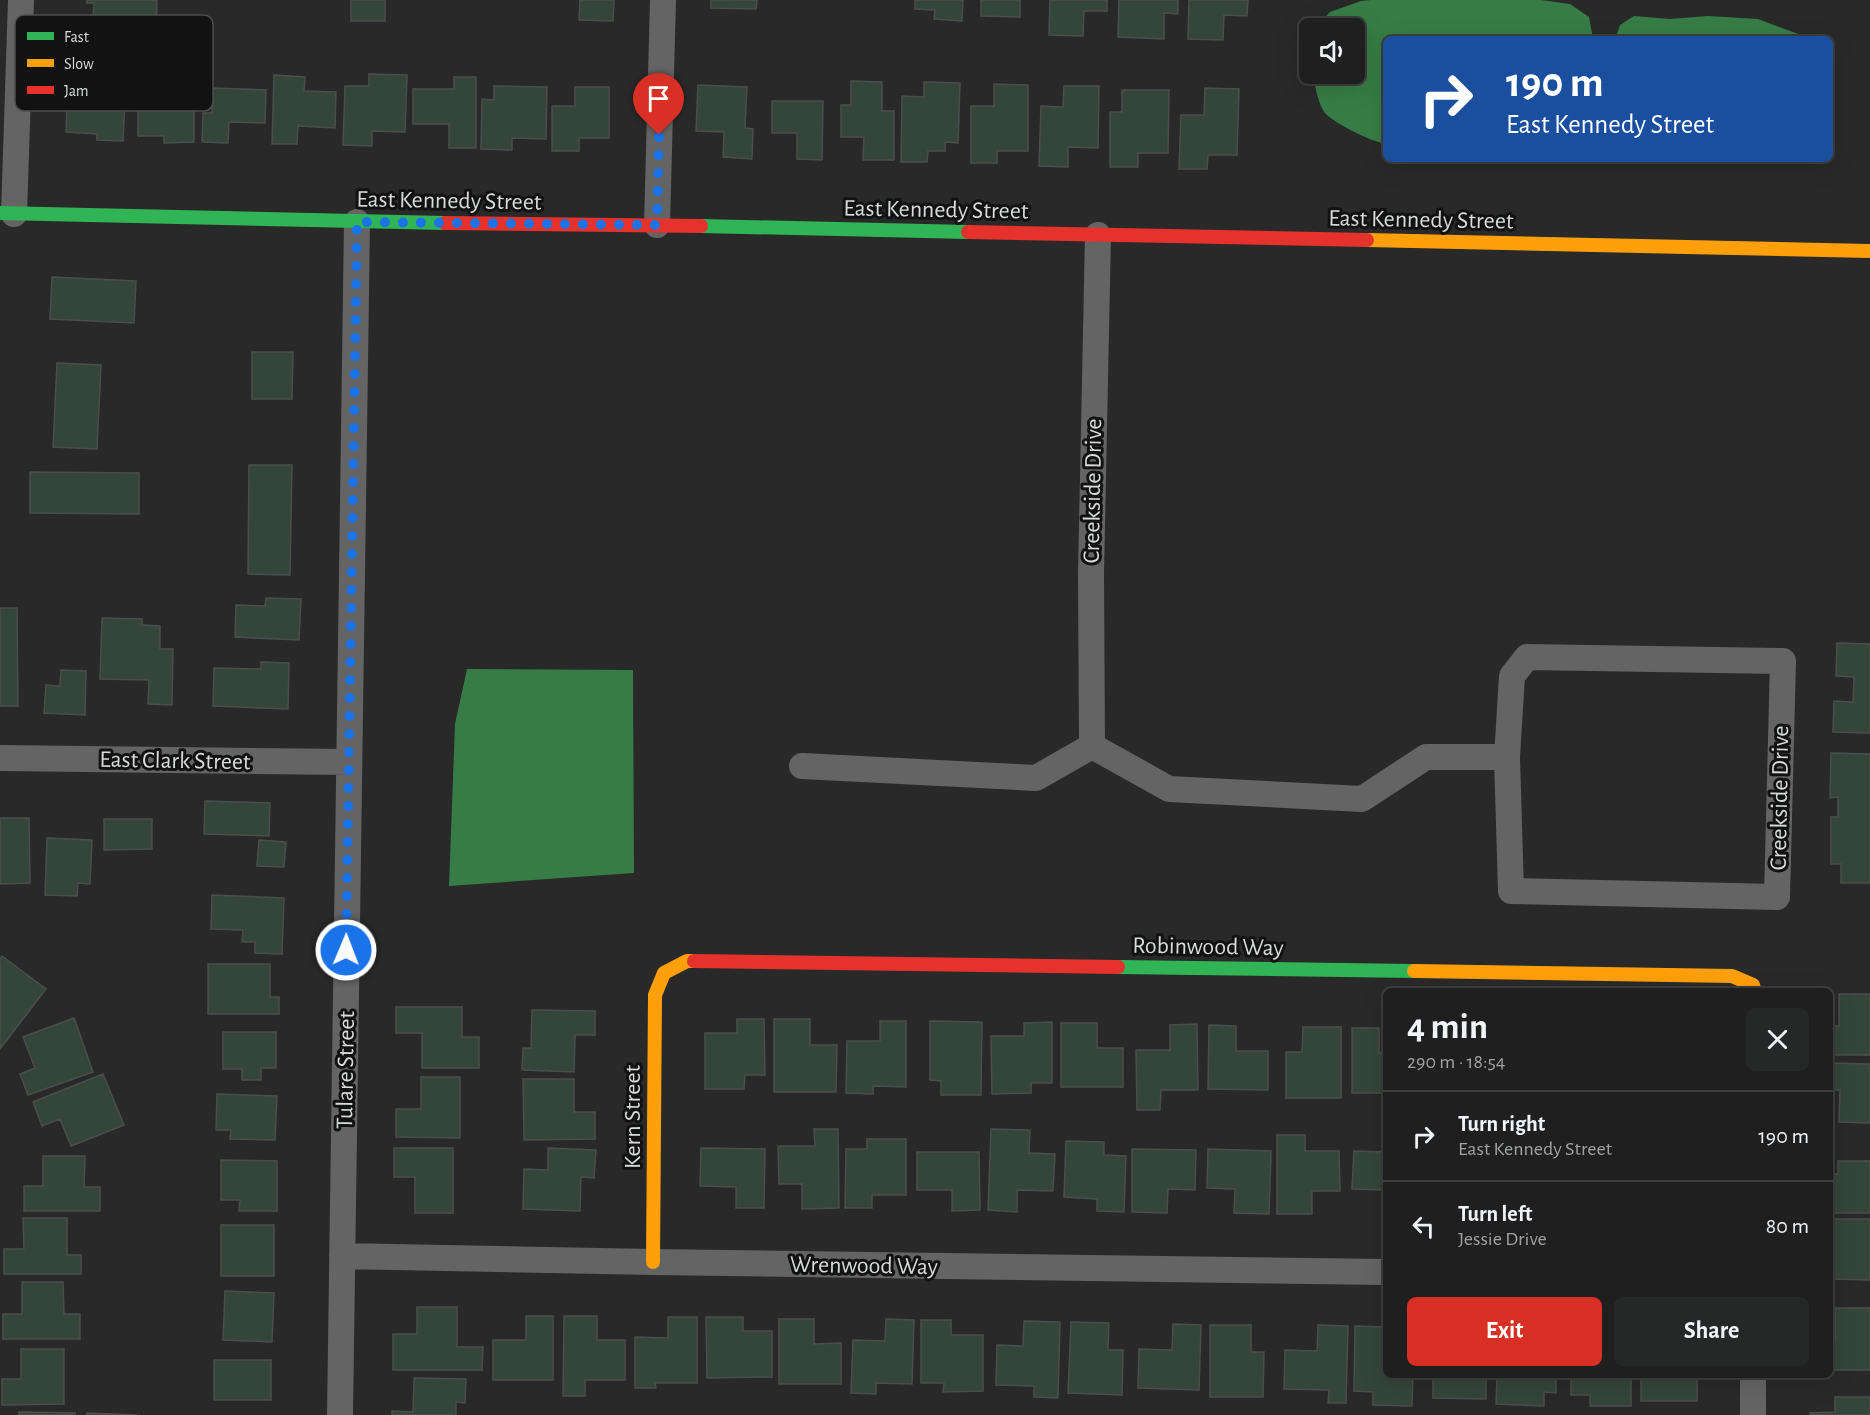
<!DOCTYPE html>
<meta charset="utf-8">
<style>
body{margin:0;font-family:"Alegreya Sans",sans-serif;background:#262727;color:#f1f3f6;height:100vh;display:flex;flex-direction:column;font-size:22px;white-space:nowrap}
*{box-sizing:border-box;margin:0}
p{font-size:20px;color:#a1a2a4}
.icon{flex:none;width:33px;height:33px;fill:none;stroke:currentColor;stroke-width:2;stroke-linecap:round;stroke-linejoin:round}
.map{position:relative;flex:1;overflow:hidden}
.side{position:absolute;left:1383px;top:988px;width:450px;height:390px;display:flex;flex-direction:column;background:#1e1f1e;border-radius:9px;box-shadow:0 6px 24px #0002,0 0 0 2px #3c3d3c}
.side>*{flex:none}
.banner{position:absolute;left:1383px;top:36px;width:450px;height:126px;border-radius:9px;box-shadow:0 6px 24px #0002,0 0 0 2px #3c3d3c;background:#1a4fa0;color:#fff;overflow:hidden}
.tools{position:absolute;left:1299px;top:18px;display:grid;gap:12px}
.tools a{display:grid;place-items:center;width:66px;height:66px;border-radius:9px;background:#1e1f1e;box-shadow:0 6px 24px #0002,0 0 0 2px #3c3d3c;font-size:30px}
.pin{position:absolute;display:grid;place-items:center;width:51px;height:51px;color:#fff;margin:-62px -26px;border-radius:50% 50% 50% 0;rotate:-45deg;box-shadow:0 0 6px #0007}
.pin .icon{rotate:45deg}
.me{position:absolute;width:66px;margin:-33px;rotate:1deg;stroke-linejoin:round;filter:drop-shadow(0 0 4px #0008)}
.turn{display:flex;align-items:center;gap:21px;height:126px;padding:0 24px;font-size:27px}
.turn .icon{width:78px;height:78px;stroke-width:2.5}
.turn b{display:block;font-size:42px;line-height:51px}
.round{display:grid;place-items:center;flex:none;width:63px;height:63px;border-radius:9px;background:#262727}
.summary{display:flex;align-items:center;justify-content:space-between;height:102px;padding:0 24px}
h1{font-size:36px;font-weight:700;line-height:45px}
.button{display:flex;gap:12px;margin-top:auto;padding:12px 24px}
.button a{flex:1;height:69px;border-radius:9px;background:#d93025;color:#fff;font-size:24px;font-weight:700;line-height:69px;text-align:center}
.button a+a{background:#262727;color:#f1f3f6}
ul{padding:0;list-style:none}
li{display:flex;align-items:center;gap:18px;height:90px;padding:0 24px;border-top:2px solid #3c3d3c}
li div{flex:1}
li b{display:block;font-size:22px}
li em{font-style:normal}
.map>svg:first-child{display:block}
.water{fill:#377c46}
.building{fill:#34453b;stroke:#4c4e4d;stroke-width:1.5}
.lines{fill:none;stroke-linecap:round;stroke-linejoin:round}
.street{stroke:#646464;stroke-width:26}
.fast{stroke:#30b455;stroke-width:14}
.slow{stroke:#ff9f0a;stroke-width:14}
.jam{stroke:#e5322d;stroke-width:14}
.route{stroke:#1a73e8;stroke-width:10;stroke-dasharray:0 18}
.labels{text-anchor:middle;stroke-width:6;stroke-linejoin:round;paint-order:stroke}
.street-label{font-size:24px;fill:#d8dbd9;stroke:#111211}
.key{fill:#111211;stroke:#4d4e4d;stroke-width:1.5}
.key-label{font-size:16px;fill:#d8dbd9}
</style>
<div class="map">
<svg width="1870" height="1415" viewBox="0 0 1870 1415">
<rect width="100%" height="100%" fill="#282928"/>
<!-- water -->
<path class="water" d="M 1371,0 L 1541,0 L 1570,4 L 1589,17 L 1593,39 L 1386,39 L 1386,144 C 1372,142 1336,124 1326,114 C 1319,107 1314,84 1314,74 L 1354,74 L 1354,28 L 1315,28 L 1330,12 L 1361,1 Z
M 1634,16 L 1670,19 L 1708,16 L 1758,19 L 1804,36 L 1806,39 L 1615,39 L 1620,25 Z
M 467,669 L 633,670 L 634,873 L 449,886 L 455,724 Z"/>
<!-- building -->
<path class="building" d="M 87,0 L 157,0 L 156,34 L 92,32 L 94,3 L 87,3 Z
M 351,0 L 385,0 L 385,21 L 351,21 Z
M 580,0 L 614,0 L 613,21 L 579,20 Z
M 711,0 L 757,0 L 756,9 L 711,8 Z
M 915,0 L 963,0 L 962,21 L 934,19 L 935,10 L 915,9 Z
M 981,0 L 1020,0 L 1020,17 L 981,16 Z
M 1050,0 L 1107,0 L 1107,11 L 1084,11 L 1083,36 L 1049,35 Z
M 1119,0 L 1178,0 L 1178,14 L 1164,13 L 1164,39 L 1118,37 Z
M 1189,0 L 1248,0 L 1247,16 L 1224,15 L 1223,40 L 1188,39 Z
M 68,71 L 102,73 L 101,98 L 125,99 L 123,141 L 97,140 L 97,134 L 66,132 Z
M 138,73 L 185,73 L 185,100 L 194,100 L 194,142 L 164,143 L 164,136 L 138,136 Z
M 369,74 L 407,75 L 405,132 L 372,131 L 372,146 L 343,145 L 345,86 L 369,86 Z
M 274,75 L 305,77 L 304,91 L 336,92 L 335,128 L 298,126 L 297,144 L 272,144 Z
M 454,77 L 476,77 L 476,148 L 449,148 L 449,124 L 413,124 L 413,89 L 454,89 Z
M 851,81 L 882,82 L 882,111 L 894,111 L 894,160 L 863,160 L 864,137 L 841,137 L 841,105 L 851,105 Z
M 924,82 L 960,83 L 958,143 L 945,142 L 945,151 L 928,151 L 927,162 L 901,162 L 902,96 L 924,97 Z
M 994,84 L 1028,85 L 1028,151 L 997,151 L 997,163 L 971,163 L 971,106 L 994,106 Z
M 698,85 L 747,87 L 745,128 L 753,129 L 752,159 L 723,157 L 724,132 L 696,131 Z
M 494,86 L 547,87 L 546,139 L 512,138 L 512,150 L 481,149 L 482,99 L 494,100 Z
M 1064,86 L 1099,86 L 1098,148 L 1068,147 L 1068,167 L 1039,166 L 1041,106 L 1063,107 Z
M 575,87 L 609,87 L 609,138 L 579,138 L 579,151 L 552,151 L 552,106 L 575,106 Z
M 213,88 L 266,90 L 265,123 L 229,122 L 228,143 L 202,142 L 203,113 L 212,113 Z
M 1205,88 L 1239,89 L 1237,155 L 1208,155 L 1207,169 L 1179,169 L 1181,115 L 1204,115 Z
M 1122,90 L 1169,90 L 1168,153 L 1138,153 L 1138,167 L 1110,167 L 1110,112 L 1122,112 Z
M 772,101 L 823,101 L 822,160 L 797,159 L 797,133 L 772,133 Z
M 52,277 L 136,281 L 134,323 L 50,319 Z
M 252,352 L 293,352 L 292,399 L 252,399 Z
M 57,363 L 101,365 L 97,449 L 53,447 Z
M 249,465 L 292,465 L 290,575 L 248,574 Z
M 30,472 L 139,473 L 139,514 L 30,513 Z
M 266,598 L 301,599 L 299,640 L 235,637 L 236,605 L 265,606 Z
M 0,608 L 17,608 L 18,706 L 0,706 Z
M 102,618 L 142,619 L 142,625 L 160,626 L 160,649 L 173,649 L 172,705 L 148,704 L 149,680 L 100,679 Z
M 1837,643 L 1870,644 L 1870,733 L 1833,732 L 1834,701 L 1853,702 L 1854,677 L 1836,676 Z
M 261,662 L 289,663 L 288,709 L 213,706 L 214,668 L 261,669 Z
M 61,670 L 86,671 L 85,715 L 44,713 L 46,685 L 60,686 Z
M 1831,753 L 1870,754 L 1870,883 L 1841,883 L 1841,864 L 1831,864 L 1831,817 L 1838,817 L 1838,797 L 1830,798 Z
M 205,801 L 270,803 L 269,836 L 204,834 Z
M 0,818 L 29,818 L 30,883 L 0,884 Z
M 104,819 L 152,819 L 152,849 L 104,850 Z
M 47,838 L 92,840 L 90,884 L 78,883 L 77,896 L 45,895 Z
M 259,840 L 286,842 L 284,867 L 257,866 Z
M 212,895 L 284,898 L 282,954 L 255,953 L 255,942 L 242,942 L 243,930 L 211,929 Z
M 2,956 L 46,989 L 0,1049 L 0,959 Z
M 208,964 L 270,964 L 270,997 L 279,997 L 279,1014 L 208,1014 Z
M 1839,994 L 1870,994 L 1870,1055 L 1830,1055 L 1830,1026 L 1839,1026 Z
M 396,1007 L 462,1007 L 462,1037 L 479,1037 L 479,1068 L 422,1068 L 422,1033 L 396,1033 Z
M 532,1010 L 595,1011 L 595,1035 L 575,1035 L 574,1072 L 522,1070 L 523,1048 L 531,1048 Z
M 74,1018 L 93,1072 L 28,1095 L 20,1074 L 35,1068 L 23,1037 Z
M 737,1019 L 764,1019 L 765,1075 L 745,1075 L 744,1089 L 705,1089 L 705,1033 L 737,1033 Z
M 774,1019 L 810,1019 L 810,1045 L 837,1045 L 836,1092 L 774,1092 Z
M 880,1021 L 906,1021 L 906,1087 L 873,1086 L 873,1094 L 846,1093 L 847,1041 L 880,1041 Z
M 930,1021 L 982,1022 L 981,1095 L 941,1095 L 941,1081 L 930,1080 Z
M 1052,1022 L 1052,1083 L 1031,1083 L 1031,1093 L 992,1094 L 991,1036 L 1024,1036 L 1024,1023 Z
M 1061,1023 L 1097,1023 L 1097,1048 L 1123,1048 L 1123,1087 L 1061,1087 Z
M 1197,1024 L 1198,1090 L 1161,1090 L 1160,1110 L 1137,1110 L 1136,1050 L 1170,1050 L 1170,1025 Z
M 1209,1025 L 1236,1026 L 1236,1051 L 1268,1051 L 1268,1090 L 1208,1089 Z
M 1303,1027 L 1341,1027 L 1341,1098 L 1286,1098 L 1286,1052 L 1302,1052 Z
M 1352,1028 L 1379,1028 L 1379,1053 L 1386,1053 L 1386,1093 L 1352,1093 Z
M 223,1032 L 276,1032 L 276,1068 L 261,1068 L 261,1080 L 242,1080 L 242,1069 L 223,1069 Z
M 1830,1063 L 1870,1064 L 1870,1123 L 1839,1122 L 1840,1090 L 1830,1090 Z
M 103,1074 L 124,1125 L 71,1146 L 60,1119 L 42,1126 L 33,1102 Z
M 421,1077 L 460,1077 L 460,1138 L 396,1137 L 396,1109 L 421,1109 Z
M 523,1079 L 574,1079 L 574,1112 L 595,1112 L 595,1139 L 524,1140 Z
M 217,1094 L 277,1096 L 275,1140 L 230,1139 L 231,1130 L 216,1130 Z
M 814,1129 L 838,1129 L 839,1208 L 802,1209 L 802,1184 L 779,1184 L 778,1146 L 815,1146 Z
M 991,1129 L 1030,1130 L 1029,1153 L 1055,1154 L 1053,1191 L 1017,1190 L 1017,1212 L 988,1210 Z
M 1277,1135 L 1305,1135 L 1305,1151 L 1339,1151 L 1340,1191 L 1312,1191 L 1312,1214 L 1277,1214 Z
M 867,1139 L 906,1139 L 906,1195 L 872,1195 L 872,1208 L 845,1208 L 846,1149 L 867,1149 Z
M 1066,1141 L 1104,1142 L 1104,1155 L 1126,1156 L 1124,1212 L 1097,1211 L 1097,1199 L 1064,1197 Z
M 394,1148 L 453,1148 L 453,1213 L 415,1213 L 415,1177 L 394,1177 Z
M 548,1148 L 596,1150 L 594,1178 L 581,1177 L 580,1211 L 523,1209 L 524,1169 L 548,1170 Z
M 701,1148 L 765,1149 L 764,1208 L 736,1208 L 736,1187 L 700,1186 Z
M 1132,1149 L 1196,1150 L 1195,1190 L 1168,1189 L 1167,1213 L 1132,1212 Z
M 1208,1149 L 1271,1151 L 1269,1214 L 1234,1213 L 1235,1189 L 1207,1188 Z
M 1354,1151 L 1386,1152 L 1386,1215 L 1385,1215 L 1385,1190 L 1352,1189 Z
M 917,1152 L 979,1152 L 980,1210 L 952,1211 L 952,1190 L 917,1190 Z
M 43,1156 L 85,1156 L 84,1187 L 100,1187 L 100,1211 L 24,1211 L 24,1186 L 43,1186 Z
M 221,1160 L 277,1161 L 277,1211 L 239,1211 L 240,1200 L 221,1200 Z
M 1838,1161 L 1870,1161 L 1870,1213 L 1830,1213 L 1830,1174 L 1838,1174 Z
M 23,1218 L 67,1218 L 67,1255 L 81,1255 L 81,1274 L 4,1274 L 4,1249 L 24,1249 Z
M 1830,1219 L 1870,1219 L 1870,1280 L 1834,1279 L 1834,1247 L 1830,1247 Z
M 221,1225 L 274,1225 L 274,1276 L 221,1276 Z
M 22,1282 L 63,1282 L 64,1314 L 80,1314 L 80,1339 L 3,1339 L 3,1314 L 22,1314 Z
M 225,1291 L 274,1293 L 272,1342 L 223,1340 Z
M 417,1307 L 457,1307 L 457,1347 L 483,1347 L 482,1370 L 393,1370 L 393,1334 L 417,1334 Z
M 1835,1308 L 1870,1308 L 1870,1370 L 1830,1370 L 1830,1341 L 1835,1341 Z
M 526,1316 L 553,1316 L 553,1380 L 493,1380 L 493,1340 L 526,1340 Z
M 564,1316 L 597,1316 L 597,1340 L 625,1340 L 625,1380 L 585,1380 L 585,1396 L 563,1396 Z
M 668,1317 L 697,1317 L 697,1383 L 655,1383 L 656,1388 L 635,1388 L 635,1337 L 668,1338 Z
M 706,1317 L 743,1317 L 743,1331 L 772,1331 L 772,1377 L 707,1378 Z
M 779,1319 L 814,1319 L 814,1344 L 841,1343 L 841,1384 L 779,1384 Z
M 886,1319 L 914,1320 L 912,1384 L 876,1383 L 876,1394 L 851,1393 L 853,1340 L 885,1341 Z
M 921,1320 L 951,1320 L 951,1335 L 983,1335 L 983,1391 L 943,1392 L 944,1383 L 921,1383 Z
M 1024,1321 L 1060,1322 L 1058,1398 L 1034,1397 L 1034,1386 L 996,1385 L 997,1345 L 1023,1346 Z
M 1071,1322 L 1109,1323 L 1108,1350 L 1123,1350 L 1122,1395 L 1068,1393 Z
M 1173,1324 L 1201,1325 L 1199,1390 L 1138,1388 L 1139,1349 L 1172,1350 Z
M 1210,1325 L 1251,1325 L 1251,1352 L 1264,1352 L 1263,1397 L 1210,1397 Z
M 1318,1325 L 1348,1326 L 1346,1403 L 1328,1403 L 1329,1390 L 1284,1389 L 1285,1350 L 1317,1351 Z
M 1355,1326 L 1382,1327 L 1382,1352 L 1386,1352 L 1386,1376 L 1413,1376 L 1412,1406 L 1373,1405 L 1373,1392 L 1354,1391 Z
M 21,1349 L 64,1349 L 64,1404 L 2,1405 L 2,1379 L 21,1379 Z
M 214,1360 L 271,1360 L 271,1400 L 214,1400 Z
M 1433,1376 L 1486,1376 L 1486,1399 L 1433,1398 Z
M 1497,1376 L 1556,1376 L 1556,1393 L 1544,1392 L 1544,1406 L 1496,1404 Z
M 1571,1376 L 1631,1376 L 1631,1406 L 1590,1406 L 1590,1395 L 1571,1395 Z
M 1641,1376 L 1697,1376 L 1697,1401 L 1641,1401 Z
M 414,1378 L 466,1379 L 465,1403 L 456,1402 L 456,1415 L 392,1415 L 392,1411 L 413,1412 Z
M 1835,1397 L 1870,1397 L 1870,1415 L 1810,1415 L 1810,1413 L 1835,1412 Z
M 19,1412 L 75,1413 L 75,1415 L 19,1415 Z
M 87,1413 L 137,1415 L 87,1415 Z"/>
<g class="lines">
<!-- street -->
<path class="street" d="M 14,214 L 21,0
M 657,225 L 663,0
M 1527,657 L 1783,661 L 1777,897 L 1511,891 L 1507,757 L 1512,676 Z
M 1092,746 L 1091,574 L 1098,235
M 0,758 L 349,762
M 802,766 L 1036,778 L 1092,746 L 1169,789 L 1362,799 L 1426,757 L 1507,757
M 342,1256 L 653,1262 L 1386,1272
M 1753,1376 L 1753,1415
M 340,1415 L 357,222"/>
<!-- fast -->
<path class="fast" d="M 0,213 L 445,223
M 701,226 L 968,232
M 1118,967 L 1414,971"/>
<!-- slow -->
<path class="slow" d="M 1367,240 L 1870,251
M 1414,971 L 1732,976 L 1753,985 L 1755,992
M 653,1262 L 655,995 L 664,973 L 687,961 L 694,961"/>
<!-- jam -->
<path class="jam" d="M 445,223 L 701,226
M 968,232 L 1367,240
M 694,961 L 1118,967"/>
</g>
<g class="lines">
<!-- route -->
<path class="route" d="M 346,950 L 357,222 L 657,225 L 659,135"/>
</g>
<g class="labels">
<!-- street labels -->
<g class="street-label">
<text transform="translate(449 200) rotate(1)" y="8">East Kennedy Street</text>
<text transform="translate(936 209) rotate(1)" y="8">East Kennedy Street</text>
<text transform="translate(1421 219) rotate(1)" y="8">East Kennedy Street</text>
<text transform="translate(1092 491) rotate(-89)" y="8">Creekside Drive</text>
<text transform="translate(175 760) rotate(1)" y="8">East Clark Street</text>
<text transform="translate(1779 798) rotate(-89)" y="8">Creekside Drive</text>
<text transform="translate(1208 946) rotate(1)" y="8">Robinwood Way</text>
<text transform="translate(345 1070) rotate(-89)" y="8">Tulare Street</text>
<text transform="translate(632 1117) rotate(-90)" y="8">Kern Street</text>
<text transform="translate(864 1265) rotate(1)" y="8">Wrenwood Way</text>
</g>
</g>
<!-- legend -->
<rect x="15" y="15" width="198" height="96" rx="9" class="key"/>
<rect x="27" y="32" width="27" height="8" fill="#30b455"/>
<rect x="27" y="59" width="27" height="8" fill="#ff9f0a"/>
<rect x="27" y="86" width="27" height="8" fill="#e5322d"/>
<g class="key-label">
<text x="64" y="42">Fast</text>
<text x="64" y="69">Slow</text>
<text x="64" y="96">Jam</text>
</g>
</svg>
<div class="tools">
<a><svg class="icon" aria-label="sound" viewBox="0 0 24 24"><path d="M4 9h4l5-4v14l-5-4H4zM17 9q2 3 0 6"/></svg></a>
</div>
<div class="pin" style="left:659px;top:135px;background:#d93025"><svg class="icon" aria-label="arrive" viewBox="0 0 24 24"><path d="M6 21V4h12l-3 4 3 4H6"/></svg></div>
<svg class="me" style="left:346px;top:950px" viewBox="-20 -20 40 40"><circle r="17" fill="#1a73e8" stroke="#fff" stroke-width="3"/><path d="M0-11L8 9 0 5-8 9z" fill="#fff"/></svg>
<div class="banner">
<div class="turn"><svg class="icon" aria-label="right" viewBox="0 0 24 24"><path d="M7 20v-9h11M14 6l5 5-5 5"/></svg><div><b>190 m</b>East Kennedy Street</div></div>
</div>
<section class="side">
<div class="summary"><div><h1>4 min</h1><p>290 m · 18:54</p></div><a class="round"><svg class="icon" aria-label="close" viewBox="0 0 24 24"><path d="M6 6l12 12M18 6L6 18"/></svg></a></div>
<ul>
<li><svg class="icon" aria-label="right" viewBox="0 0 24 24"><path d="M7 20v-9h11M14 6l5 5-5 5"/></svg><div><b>Turn right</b><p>East Kennedy Street</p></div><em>190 m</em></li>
<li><svg class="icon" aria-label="left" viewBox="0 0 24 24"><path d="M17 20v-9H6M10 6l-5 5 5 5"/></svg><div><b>Turn left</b><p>Jessie Drive</p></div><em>80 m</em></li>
</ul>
<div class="button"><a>Exit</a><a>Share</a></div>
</section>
</div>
